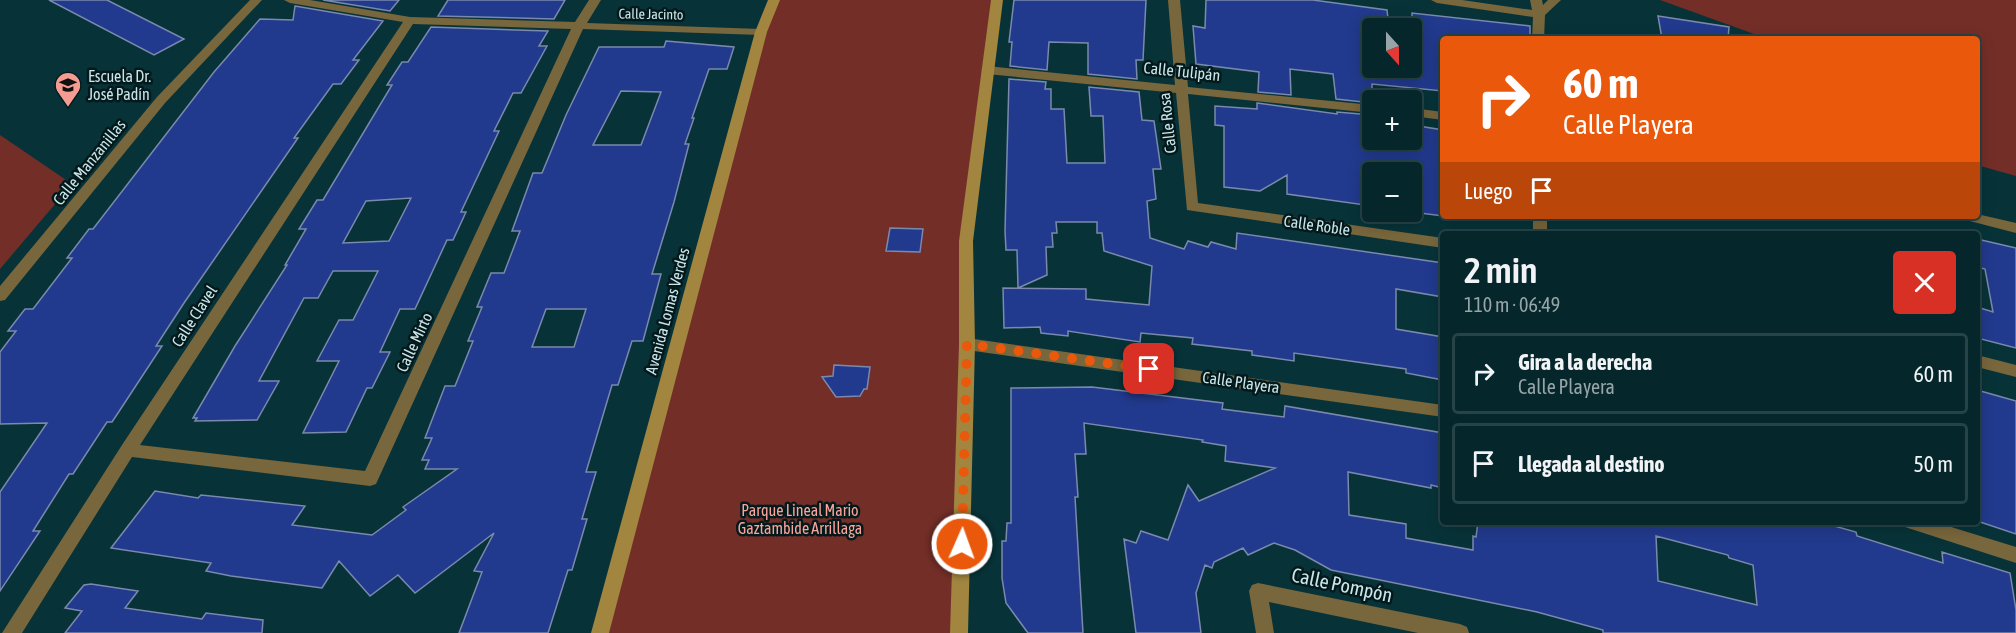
<!DOCTYPE html>
<html lang="es">
<meta charset="utf-8">
<style>
body{margin:0;font-family:"Asap Condensed",sans-serif;background:#133236;color:#f1f3f6;height:100vh;display:flex;flex-direction:column;font-size:22px;white-space:nowrap}
*{box-sizing:border-box;margin:0}
p{font-size:20px;color:#97a5a8}
.icon{flex:none;width:33px;height:33px;fill:none;stroke:currentColor;stroke-width:2;stroke-linecap:round;stroke-linejoin:round}
.map{position:relative;flex:1;overflow:hidden}
.details{position:absolute;left:1440px;top:231px;width:540px;height:294px;display:flex;flex-direction:column;background:#05262a;border-radius:6px;box-shadow:0 3px 15px #0003,0 0 0 2px #264347}
.details>*{flex:none}
.banner{position:absolute;left:1440px;top:36px;width:540px;height:183px;border-radius:6px;box-shadow:0 3px 15px #0003,0 0 0 2px #264347;background:#ea580c;color:#fff;overflow:hidden}
.needle{width:39px;rotate:159deg}
.buttons{position:absolute;left:1362px;top:18px;display:grid;gap:12px}
.buttons a{display:grid;place-items:center;width:60px;height:60px;border-radius:6px;background:#05262a;box-shadow:0 3px 15px #0003,0 0 0 2px #264347;font-size:30px}
.pin{position:absolute;display:grid;place-items:center;width:51px;height:51px;color:#fff;margin:-26px;border-radius:12px;box-shadow:0 3px 9px #0006}
.me{position:absolute;width:66px;margin:-33px;rotate:2deg;stroke-linejoin:round;filter:drop-shadow(0 0 4px #0008)}
.turn{display:flex;align-items:center;gap:21px;height:126px;padding:0 24px;font-size:27px}
.turn .icon{width:78px;height:78px;stroke-width:2.5}
.turn b{display:block;font-size:42px;line-height:51px}
.then{display:flex;align-items:center;height:57px;padding:0 24px;background:#0003;gap:12px;font-size:22px}
.round{display:grid;place-items:center;flex:none;width:63px;height:63px;border-radius:6px;background:#133236}
.summary{display:flex;align-items:center;justify-content:space-between;height:102px;padding:0 24px}
h1{font-size:36px;font-weight:600;line-height:45px}
ul{padding:0;list-style:none}
li{display:flex;align-items:center;gap:18px;height:81px;margin:0 12px 9px;padding:0 12px;border:3px solid #264347;border-radius:6px}
li div{flex:1}
li b{display:block;font-size:22px}
li em{font-style:normal}
.map>svg:first-child{display:block}
.green{fill:#742e28}
.building{fill:#223a8d;stroke:#7a89ad;stroke-width:1.5;fill-rule:evenodd}
.lines{fill:none;stroke-linecap:round;stroke-linejoin:round}
.street{fill:#78663c;fill-rule:evenodd}
.secondary{fill:#a2853f;fill-rule:evenodd}
.route{stroke:#ea580c;stroke-width:10;stroke-dasharray:0 18}
.labels{text-anchor:middle;stroke-width:5;stroke-linejoin:round;paint-order:stroke}
.far-street-label{font-size:14px;fill:#cbe6ea;stroke:#03191b}
.street-label{font-size:16px;fill:#cbe6ea;stroke:#03191b}
.poi-label{font-size:16px;fill:#cbe6ea;stroke:#03191b;text-anchor:start}
.park-label{font-size:16px;fill:#faa59b;stroke:#03191b}
.near-street-label{font-size:20px;fill:#cbe6ea;stroke:#03191b}
</style>
<div class="map">
<svg width="2016" height="633" viewBox="0 0 2016 633">
<rect width="100%" height="100%" fill="#073338"/>
<!-- green -->
<path class="green" d="M 774,0 L 997,0 L 966,241 L 959,633 L 600,633 Z
M 1660,0 L 2016,0 L 2016,176 L 1977,165 L 1977,39 L 1768,39 Z
M 0,135 L 72,184 L 0,269 Z"/>
<!-- building -->
<path class="building" d="M 49,0 L 107,0 L 184,39 L 154,55 Z
M 323,0 L 399,0 L 390,11 Z
M 448,0 L 565,0 L 554,19 L 438,16 Z
M 1014,0 L 1146,0 L 1143,60 L 1136,60 L 1137,79 L 1088,74 L 1088,43 L 1049,42 L 1047,70 L 1010,66 L 1012,42 L 1009,42 Z
M 1206,0 L 1313,0 L 1387,10 L 1389,28 L 1368,28 L 1371,68 L 1412,68 L 1412,13 L 1530,26 L 1530,39 L 1443,39 L 1443,91 L 1372,84 L 1372,103 L 1336,99 L 1333,74 L 1290,69 L 1291,95 L 1258,92 L 1259,72 L 1196,64 L 1193,26 L 1205,28 Z
M 295,6 L 383,21 L 353,60 L 359,60 L 341,84 L 333,84 L 294,138 L 298,138 L 184,303 L 156,346 L 162,346 L 118,413 L 112,422 L 107,422 L 73,474 L 69,474 L 33,531 L 40,531 L 0,591 L 0,492 L 47,423 L 0,424 L 0,352 L 16,331 L 8,331 L 25,309 L 33,309 L 72,258 L 67,258 L 89,229 L 93,229 L 214,72 L 260,19 L 293,20 Z
M 1658,16 L 1729,27 L 1728,39 L 1662,39 Z
M 431,27 L 548,31 L 539,46 L 547,46 L 521,93 L 513,93 L 494,131 L 499,131 L 461,212 L 466,212 L 453,240 L 447,240 L 415,309 L 400,309 L 380,352 L 390,352 L 372,388 L 367,388 L 346,432 L 303,433 L 339,361 L 317,361 L 339,320 L 353,320 L 378,271 L 333,271 L 318,298 L 304,298 L 259,381 L 279,381 L 257,420 L 195,421 L 197,418 L 193,418 L 235,346 L 287,265 L 285,265 L 306,229 L 299,229 L 317,200 L 323,200 L 392,85 L 387,85 L 402,62 L 408,62 ZM 411,198 L 389,241 L 343,243 L 366,201 Z
M 666,41 L 734,47 L 727,69 L 709,69 L 692,118 L 694,118 L 685,144 L 689,144 L 674,202 L 652,274 L 661,274 L 643,341 L 632,341 L 618,385 L 612,385 L 586,472 L 596,472 L 582,519 L 587,519 L 572,570 L 568,570 L 548,633 L 459,633 L 482,572 L 474,571 L 494,533 L 415,593 L 398,575 L 370,596 L 339,561 L 322,588 L 231,576 L 206,571 L 211,563 L 111,548 L 155,491 L 198,498 L 201,495 L 305,506 L 292,525 L 372,535 L 406,510 L 403,507 L 457,469 L 425,469 L 429,460 L 422,460 L 432,438 L 425,438 L 445,386 L 455,386 L 473,341 L 468,341 L 482,307 L 477,307 L 491,273 L 504,273 L 520,231 L 512,231 L 533,173 L 542,173 L 566,115 L 599,47 L 664,47 ZM 621,91 L 661,92 L 641,145 L 593,145 ZM 546,309 L 586,309 L 574,347 L 532,347 Z
M 1009,79 L 1046,82 L 1045,89 L 1051,89 L 1051,109 L 1064,109 L 1067,163 L 1105,163 L 1103,116 L 1091,116 L 1089,87 L 1139,92 L 1142,120 L 1154,121 L 1161,169 L 1153,169 L 1156,199 L 1147,201 L 1150,238 L 1184,249 L 1188,241 L 1208,247 L 1211,242 L 1236,249 L 1237,233 L 1443,263 L 1443,297 L 1396,289 L 1396,329 L 1443,337 L 1443,380 L 1406,373 L 1406,369 L 1294,353 L 1294,361 L 1252,355 L 1252,351 L 1192,344 L 1193,338 L 1141,333 L 1140,342 L 1068,331 L 1068,336 L 1041,333 L 1040,327 L 1004,328 L 1003,288 L 1086,289 L 1086,299 L 1149,305 L 1152,266 L 1104,251 L 1102,233 L 1097,233 L 1097,222 L 1056,222 L 1057,233 L 1052,233 L 1053,247 L 1046,247 L 1047,275 L 1018,288 L 1017,250 L 1006,250 L 1005,231 Z
M 1257,103 L 1337,114 L 1337,112 L 1372,115 L 1372,140 L 1412,140 L 1412,125 L 1443,130 L 1443,216 L 1412,212 L 1412,165 L 1372,161 L 1372,206 L 1287,194 L 1287,175 L 1260,191 L 1224,187 L 1224,126 L 1215,125 L 1215,106 L 1257,109 Z
M 890,228 L 923,229 L 920,252 L 886,251 Z
M 1977,239 L 2016,248 L 2016,348 L 1977,338 L 1977,307 L 1993,312 L 1985,269 L 1977,267 Z
M 834,365 L 870,367 L 867,389 L 864,389 L 860,396 L 836,397 L 822,377 L 833,376 Z
M 1092,387 L 1223,403 L 1222,409 L 1284,417 L 1285,406 L 1443,433 L 1443,488 L 1431,485 L 1431,488 L 1348,472 L 1349,515 L 1406,524 L 1406,538 L 1473,550 L 1473,536 L 1476,537 L 1478,522 L 1820,522 L 1856,532 L 1857,536 L 1943,563 L 1942,552 L 2010,573 L 2016,610 L 2016,633 L 1603,633 L 1603,630 L 1537,612 L 1331,570 L 1295,550 L 1274,543 L 1248,555 L 1243,548 L 1214,562 L 1212,568 L 1205,565 L 1196,593 L 1201,633 L 1136,633 L 1124,539 L 1136,543 L 1141,531 L 1168,540 L 1188,485 L 1199,501 L 1275,468 L 1225,461 L 1226,446 L 1202,442 L 1203,440 L 1084,423 L 1086,454 L 1075,454 L 1078,497 L 1075,497 L 1083,633 L 1028,633 L 1006,603 L 1002,578 L 1002,541 L 1006,541 L 1007,523 L 1011,523 L 1011,388 ZM 1656,536 L 1728,555 L 1729,558 L 1753,565 L 1757,605 L 1658,581 Z
M 1977,390 L 2016,401 L 2016,534 L 1977,521 Z
M 91,584 L 138,591 L 125,608 L 202,619 L 206,613 L 263,620 L 262,633 L 65,633 L 82,611 L 65,608 L 84,585 Z"/>
<g class="lines">
<!-- street -->
<path class="street" d="M 250,0 L 262,0 L 165,103 L 5,300 L 0,301 L 0,286 L 157,97 Z
M 284,0 L 310,0 L 410,17 L 575,22 L 589,0 L 601,0 L 587,23 L 761,29 L 767,32 L 761,35 L 583,29 L 376,484 L 370,486 L 132,457 L 22,633 L 2,633 L 122,445 L 403,22 L 290,3 ZM 413,24 L 571,29 L 365,471 L 140,445 Z
M 1168,0 L 1180,0 L 1188,87 L 1372,105 L 1372,113 L 1188,94 L 1198,203 L 1443,238 L 1443,248 L 1187,210 L 1176,93 L 987,74 L 981,70 L 987,66 L 1175,85 Z
M 1431,0 L 1462,0 L 1532,10 L 1530,0 L 1542,0 L 1543,5 L 1548,0 L 1561,0 L 1545,15 L 1544,39 L 1532,39 L 1533,17 L 1437,3 Z
M 1412,108 L 1443,112 L 1443,120 L 1412,116 Z
M 1977,214 L 2016,223 L 2016,233 L 1962,219 L 1960,216 L 1977,216 Z
M 1533,216 L 1547,216 L 1547,234 L 1533,234 Z
M 967,338 L 1443,405 L 1443,417 L 967,350 L 962,348 L 959,344 L 962,340 Z
M 1977,355 L 2016,365 L 2016,377 L 1977,367 Z
M 1902,522 L 1935,522 L 2016,547 L 2016,563 L 1905,527 Z
M 1258,583 L 1460,624 L 1467,627 L 1469,633 L 1418,633 L 1269,602 L 1274,633 L 1256,633 L 1249,591 L 1252,585 Z"/>
<!-- secondary -->
<path class="secondary" d="M 768,0 L 780,0 L 767,32 L 609,633 L 591,633 L 755,32 Z
M 991,0 L 1003,0 L 973,241 L 975,344 L 968,633 L 950,633 L 959,344 L 959,241 Z"/>
</g>
<g class="lines">
<!-- route -->
<path class="route" d="M 962,544 L 967,344 L 1149,369"/>
</g>
<!-- icons -->
<defs>
<g id="school-pin" transform="scale(1.35)"><path d="M0 17L-7.5 6A9.5 9.5 0 1 1 7.5 6Z" fill="#f59c92" stroke="#03191b"/><path d="M0-5L7-2L0 1L-7-2ZM-4 1L0 2.5L4 1V4Q0 6-4 4Z" fill="#111"/></g>
</defs>
<g fill-rule="evenodd">
<use href="#school-pin" x="68" y="85"/>
</g>
<g class="labels">
<!-- far-street labels -->
<g class="far-street-label">
<text transform="translate(651 14) rotate(1)" y="5">Calle Jacinto</text>
</g>
<!-- street labels -->
<g class="street-label">
<text transform="translate(1182 71) rotate(6)" y="6">Calle Tulipán</text>
<text transform="translate(1167 123) rotate(-96)" y="6">Calle Rosa</text>
<text transform="translate(89 162) rotate(-51)" y="6">Calle Manzanillas</text>
<text transform="translate(1317 225) rotate(8)" y="6">Calle Roble</text>
<text transform="translate(667 311) rotate(-75)" y="6">Avenida Lomas Verdes</text>
<text transform="translate(194 316) rotate(-57)" y="6">Calle Clavel</text>
<text transform="translate(414 342) rotate(-65)" y="6">Calle Mirto</text>
<text transform="translate(1241 382) rotate(8)" y="6">Calle Playera</text>
</g>
<!-- poi labels -->
<g class="poi-label">
<text x="88" y="82">Escuela Dr.<tspan x="88" dy="18">José Padín</tspan></text>
</g>
<!-- park labels -->
<g class="park-label">
<text x="800" y="516">Parque Lineal Mario<tspan x="800" dy="18">Gaztambide Arrillaga</tspan></text>
</g>
<!-- near-street labels -->
<g class="near-street-label">
<text transform="translate(1342 585) rotate(12)" y="7">Calle Pompón</text>
</g>
</g>
</svg>
<div class="buttons">
<a><svg class="needle" viewBox="-14 -14 28 28"><path d="M0-13l5 13h-10z" fill="#e53935"/><path d="M0 13l5-13h-10z" fill="#97a5a8"/></svg></a>
<a>+</a>
<a>−</a>
</div>
<div class="pin" style="left:1149px;top:369px;background:#d93025"><svg class="icon" aria-label="arrive" viewBox="0 0 24 24"><path d="M6 21V4h12l-3 4 3 4H6"/></svg></div>
<svg class="me" style="left:962px;top:544px" viewBox="-20 -20 40 40"><circle r="17" fill="#ea580c" stroke="#fff" stroke-width="3"/><path d="M0-11L8 9 0 5-8 9z" fill="#fff"/></svg>
<div class="banner">
<div class="turn"><svg class="icon" aria-label="right" viewBox="0 0 24 24"><path d="M7 20v-9h11M14 6l5 5-5 5"/></svg><div><b>60 m</b>Calle Playera</div></div>
<div class="then">Luego<svg class="icon" aria-label="arrive" viewBox="0 0 24 24"><path d="M6 21V4h12l-3 4 3 4H6"/></svg></div>
</div>
<section class="details">
<div class="summary"><div><h1>2 min</h1><p>110 m · 06:49</p></div><a class="round" style="background:#d93025;color:#fff"><svg class="icon" aria-label="close" viewBox="0 0 24 24"><path d="M6 6l12 12M18 6L6 18"/></svg></a></div>
<ul>
<li><svg class="icon" aria-label="right" viewBox="0 0 24 24"><path d="M7 20v-9h11M14 6l5 5-5 5"/></svg><div><b>Gira a la derecha</b><p>Calle Playera</p></div><em>60 m</em></li>
<li><svg class="icon" aria-label="arrive" viewBox="0 0 24 24"><path d="M6 21V4h12l-3 4 3 4H6"/></svg><div><b>Llegada al destino</b></div><em>50 m</em></li>
</ul>
</section>
</div>
